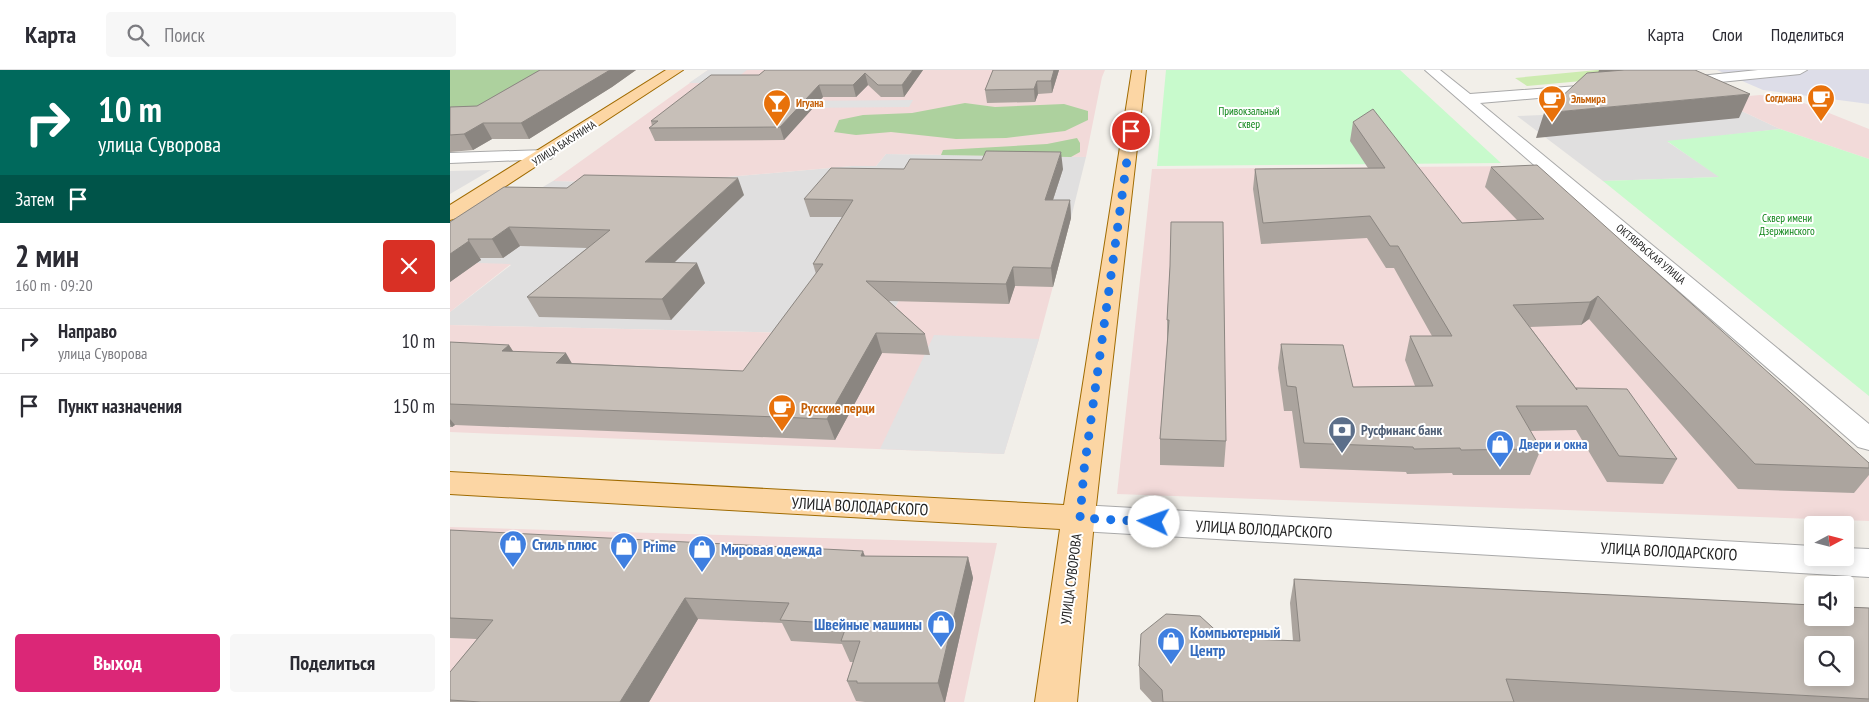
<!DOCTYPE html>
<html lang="ru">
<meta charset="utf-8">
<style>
body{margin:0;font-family:"PT Sans Narrow",sans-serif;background:#f7f7f7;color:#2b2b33;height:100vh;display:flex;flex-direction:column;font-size:19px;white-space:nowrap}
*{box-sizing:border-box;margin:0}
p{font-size:16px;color:#7c7c81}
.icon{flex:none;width:28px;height:28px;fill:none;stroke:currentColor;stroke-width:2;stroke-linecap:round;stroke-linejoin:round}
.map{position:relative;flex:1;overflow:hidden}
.details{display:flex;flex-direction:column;background:#fff;width:450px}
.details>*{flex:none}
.guide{background:#00695c;color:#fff;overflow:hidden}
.needle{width:32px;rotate:83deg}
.controls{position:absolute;left:1354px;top:446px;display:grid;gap:10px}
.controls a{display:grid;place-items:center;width:50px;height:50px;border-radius:5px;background:#fff;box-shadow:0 2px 12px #0003;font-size:25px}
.pin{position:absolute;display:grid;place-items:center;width:42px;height:42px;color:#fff;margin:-21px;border:2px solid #fff;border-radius:50%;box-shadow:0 1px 5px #0007}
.me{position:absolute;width:55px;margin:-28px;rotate:273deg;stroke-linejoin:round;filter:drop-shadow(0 0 4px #0008)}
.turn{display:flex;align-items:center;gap:18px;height:105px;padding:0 15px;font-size:22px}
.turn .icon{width:65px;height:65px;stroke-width:2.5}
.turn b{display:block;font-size:35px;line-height:42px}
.then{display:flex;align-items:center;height:48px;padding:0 15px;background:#0003;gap:10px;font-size:19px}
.round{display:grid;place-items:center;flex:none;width:52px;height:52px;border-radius:5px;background:#f7f7f7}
.headline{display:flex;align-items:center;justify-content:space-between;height:85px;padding:0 15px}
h1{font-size:30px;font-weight:700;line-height:38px}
.cta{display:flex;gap:10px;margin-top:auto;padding:10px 15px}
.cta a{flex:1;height:58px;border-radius:5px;background:#db2777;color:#fff;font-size:20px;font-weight:700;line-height:58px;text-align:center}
.cta a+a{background:#f7f7f7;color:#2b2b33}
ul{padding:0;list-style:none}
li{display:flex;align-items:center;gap:15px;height:65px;padding:0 15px;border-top:1px solid #e1e1e2}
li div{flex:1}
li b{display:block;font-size:19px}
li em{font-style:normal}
header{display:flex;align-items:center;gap:30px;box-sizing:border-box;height:70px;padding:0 25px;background:#fff;border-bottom:1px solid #e1e1e2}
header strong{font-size:24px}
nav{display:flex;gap:28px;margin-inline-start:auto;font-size:18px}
.search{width:350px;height:45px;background:#f7f7f7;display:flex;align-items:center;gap:12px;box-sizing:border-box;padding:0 18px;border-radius:5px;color:#7c7c81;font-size:19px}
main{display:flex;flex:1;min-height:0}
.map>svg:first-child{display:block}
.residential{fill:#e0dfdf}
.commercial{fill:#f2dad9}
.grass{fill:#cdebb0}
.forest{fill:#add19e}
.park{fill:#c8facc}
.parking{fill:#e2e2e2}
.plaza{fill:#dddde8}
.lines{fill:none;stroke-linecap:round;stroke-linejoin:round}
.minor-casing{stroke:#a9a9a9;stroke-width:2}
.major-casing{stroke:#a06b00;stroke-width:2}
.minor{fill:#fff;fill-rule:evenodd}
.major{fill:#fcd6a4;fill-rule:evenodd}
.wall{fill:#aba49e}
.shaded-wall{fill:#8b8681}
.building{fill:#c7bfb8;stroke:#8b8681;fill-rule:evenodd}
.route{stroke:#1a73e8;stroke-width:9;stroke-dasharray:0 16.2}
.labels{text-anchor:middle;stroke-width:4;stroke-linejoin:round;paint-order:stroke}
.far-food-label{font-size:11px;font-weight:bold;fill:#c56008;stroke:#fff;text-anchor:start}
.far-park-label{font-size:11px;fill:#0c8416;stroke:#fff}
.far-street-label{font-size:11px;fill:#222;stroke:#fff}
.food-label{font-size:14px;font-weight:bold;fill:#c56008;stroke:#fff;text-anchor:start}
.service-label{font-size:14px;font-weight:bold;fill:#4e5e75;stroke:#fff;text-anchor:start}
.shop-label{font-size:14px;font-weight:bold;fill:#366cbe;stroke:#fff;text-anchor:start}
.street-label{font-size:14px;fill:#222;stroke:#fff}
.near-street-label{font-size:16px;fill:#222;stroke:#fff}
.near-shop-label{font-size:16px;font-weight:bold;fill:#366cbe;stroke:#fff;text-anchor:start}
</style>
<header>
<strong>Карта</strong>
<div class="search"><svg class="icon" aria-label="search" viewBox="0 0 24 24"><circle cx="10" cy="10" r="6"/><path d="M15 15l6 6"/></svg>Поиск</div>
<nav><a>Карта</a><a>Слои</a><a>Поделиться</a></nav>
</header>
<main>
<section class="details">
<div class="guide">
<div class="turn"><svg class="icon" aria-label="right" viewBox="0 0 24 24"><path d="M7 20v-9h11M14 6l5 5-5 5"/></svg><div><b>10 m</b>улица Суворова</div></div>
<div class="then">Затем<svg class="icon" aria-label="arrive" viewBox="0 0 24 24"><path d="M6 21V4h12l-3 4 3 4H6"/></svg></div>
</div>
<div class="headline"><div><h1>2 мин</h1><p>160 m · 09:20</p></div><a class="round" style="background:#d93025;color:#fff"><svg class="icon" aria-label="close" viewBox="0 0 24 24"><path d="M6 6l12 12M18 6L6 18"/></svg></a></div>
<ul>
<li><svg class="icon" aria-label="right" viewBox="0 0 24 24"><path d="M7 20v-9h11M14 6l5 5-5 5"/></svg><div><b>Направо</b><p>улица Суворова</p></div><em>10 m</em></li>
<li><svg class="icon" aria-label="arrive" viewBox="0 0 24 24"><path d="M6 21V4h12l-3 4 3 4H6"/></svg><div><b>Пункт назначения</b></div><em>150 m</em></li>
</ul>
<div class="cta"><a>Выход</a><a>Поделиться</a></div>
</section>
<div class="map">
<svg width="1419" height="632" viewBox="0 0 1419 632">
<rect width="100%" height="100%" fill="#f2efe9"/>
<!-- residential -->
<path class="residential" d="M 1266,29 L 1330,59 L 1218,72 L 1270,107 L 1153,111 L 1067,46 L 1117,44 Z
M 436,84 L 636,87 L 621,148 L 512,146 L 473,187 L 430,265 L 0,255 L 0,242 L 61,195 L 0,192 L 64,134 L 103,111 L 208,113 L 402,96 L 426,96 Z
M 41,100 L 0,124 L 0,101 Z"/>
<!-- commercial -->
<path class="commercial" d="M 258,0 L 655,0 L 652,7 L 636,87 L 436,84 L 426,96 L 402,96 L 208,113 L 103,111 Z
M 1310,25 L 1344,29 L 1419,59 L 1419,89 L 1330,59 L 1266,29 Z
M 1076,96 L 1419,404 L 1419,451 L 667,424 L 702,99 Z
M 512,146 L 621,148 L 589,269 L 554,384 L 0,362 L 0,255 L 430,265 L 473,187 Z
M 0,192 L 61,194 L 0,242 Z
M 0,457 L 547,473 L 514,632 L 0,632 Z"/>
<!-- grass -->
<path class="grass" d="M 1147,0 L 1186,0 L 1197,5 L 1077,16 L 1065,8 Z"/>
<!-- forest -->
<path class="forest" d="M 0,0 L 110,0 L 0,76 Z
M 515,33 L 545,37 L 614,34 L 638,41 L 638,50 L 615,61 L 556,68 L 506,69 L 441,62 L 406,65 L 384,62 L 389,50 L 413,45 L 462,43 Z
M 627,68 L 630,73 L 630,82 L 621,87 L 491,85 L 493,80 L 597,74 Z"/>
<!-- park -->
<path class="park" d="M 716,0 L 950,0 L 1051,93 L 707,96 Z
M 1330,59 L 1419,89 L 1419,326 L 1153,111 L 1269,107 L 1217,71 Z"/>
<!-- parking -->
<path class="parking" d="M 258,0 L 297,0 L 280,13 L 239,13 Z
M 463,30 L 459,37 L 230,39 L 239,32 Z
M 484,265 L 589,269 L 554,384 L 430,379 Z"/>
<!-- plaza -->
<path class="plaza" d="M 1267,0 L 1419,0 L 1419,34 L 1313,20 Z"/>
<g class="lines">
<!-- minor casing -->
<g class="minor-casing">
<path id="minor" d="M 975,0 L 990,0 L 1020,24 L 1155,14 L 1160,15 L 1162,18 L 1160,21 L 1155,22 L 1030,33 L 1419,354 L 1419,380 L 1408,377 Z
M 1308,0 L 1357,0 L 1350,4 L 1230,16 L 1225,15 L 1223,12 L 1225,9 L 1230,8 Z
M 95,80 L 101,81 L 104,85 L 101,89 L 0,93 L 0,83 Z
M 630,435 L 1362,476 L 1362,488 L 1395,488 L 1395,478 L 1419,479 L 1419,507 L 630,461 L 618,457 L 613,448 L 618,439 Z"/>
</g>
<!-- major casing -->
<g class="major-casing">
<path id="major" d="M 216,0 L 233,0 L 7,148 L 0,150 L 0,135 Z
M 682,0 L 696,0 L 650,400 L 645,445 L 647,448 L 644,452 L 627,632 L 585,632 L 610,459 L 0,424 L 0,402 L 614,435 Z"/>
</g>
<!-- minor -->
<use href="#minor" class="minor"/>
<!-- major -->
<use href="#major" class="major"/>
</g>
<!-- wall -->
<path class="wall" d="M 90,0 L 186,0 L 162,17 L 79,69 L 42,69 L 23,80 L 0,82 L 0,37 L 27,36 Z
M 315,0 L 473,0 L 454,27 L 431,27 L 418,15 L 406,27 L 373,27 L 334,70 L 205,71 L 199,58 L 202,56 L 201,51 L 309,5 Z
M 543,0 L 609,0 L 602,23 L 588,24 L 585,32 L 537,33 L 535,20 Z
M 903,52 L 1012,153 L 1067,150 L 1035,117 L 1041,97 L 1419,393 L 1419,405 L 1404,423 L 1288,419 L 1139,249 L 1131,255 L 1080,257 L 1126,318 L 1227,389 L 1213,414 L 1157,412 L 1126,360 L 1080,361 L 1091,379 L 1080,405 L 1003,405 L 1002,403 L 957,404 L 956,402 L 850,398 L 842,341 L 834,341 L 828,298 L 831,274 L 903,317 L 965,316 L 955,290 L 960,266 L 982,266 L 944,198 L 936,198 L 917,168 L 811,174 L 803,119 L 805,99 L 918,98 L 900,71 Z
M 454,99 L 613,99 L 603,130 L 620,130 L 621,148 L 603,217 L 565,216 L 559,234 L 439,231 L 475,264 L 480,285 L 432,283 L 385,370 L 5,355 L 2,357 L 0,357 L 0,272 L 59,275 L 63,281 L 122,293 L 293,301 L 366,204 L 363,194 L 392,147 L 360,147 L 354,129 Z
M 294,125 L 224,193 L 255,213 L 221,250 L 89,247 L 77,227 L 137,178 L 70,176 L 53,188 L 30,188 L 31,190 L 0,212 L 0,152 Z
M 720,197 L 776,371 L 774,397 L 710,395 L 710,369 L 717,274 L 717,250 Z
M 0,460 L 415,486 L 518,487 L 523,508 L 495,632 L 415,632 L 406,631 L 397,611 L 403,592 L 400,592 L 392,574 L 341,571 L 332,553 L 248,549 L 199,632 L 0,632 L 0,602 L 27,569 L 0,568 Z
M 844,509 L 1419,538 L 1419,632 L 702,632 L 690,619 L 689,596 L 774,568 L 843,571 L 840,533 Z"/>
<!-- shaded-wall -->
<path class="shaded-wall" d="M 160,0 L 186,0 L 162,17 L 79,69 L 71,53 Z
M 463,0 L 473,0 L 454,27 L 452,15 Z
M 604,0 L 609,0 L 602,23 L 601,11 Z
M 1149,0 L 1204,0 L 1145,12 Z
M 415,3 L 418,15 L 406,27 L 403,15 Z
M 587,11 L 588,24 L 585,32 L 584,19 Z
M 369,15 L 373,27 L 334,70 L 330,57 Z
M 1300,24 L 1289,48 L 1086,68 L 1094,43 Z
M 33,53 L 42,69 L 23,80 L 14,64 Z
M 611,82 L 613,99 L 597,148 L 595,130 Z
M 288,108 L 294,125 L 204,212 L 195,192 Z
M 620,130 L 621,148 L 603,217 L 601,198 Z
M 59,157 L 70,176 L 53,188 L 42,169 Z
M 19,171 L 31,190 L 0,212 L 0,184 Z
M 247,193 L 255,213 L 221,250 L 212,229 Z
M 563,197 L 565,216 L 559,234 L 556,214 Z
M 1148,226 L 1139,249 L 1131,255 L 1140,232 Z
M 426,263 L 432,283 L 385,370 L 377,349 Z
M 59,275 L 72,296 L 52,281 Z
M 116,283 L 128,304 L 106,293 Z
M 0,349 L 5,355 L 2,357 L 0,354 Z
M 413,481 L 421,502 L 411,486 Z
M 518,487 L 523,508 L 495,632 L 494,632 L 488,613 Z
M 235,528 L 248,549 L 199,632 L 170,632 Z"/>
<!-- building -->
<path class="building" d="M 90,0 L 160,0 L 71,53 L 33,53 L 14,64 L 0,65 L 0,37 L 27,36 Z
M 315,0 L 463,0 L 452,15 L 428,15 L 415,3 L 403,15 L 369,15 L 330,57 L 199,58 L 208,51 L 201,51 L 261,5 L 309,5 Z
M 543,0 L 604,0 L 601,11 L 587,11 L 584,19 L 535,20 Z
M 1174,0 L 1245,0 L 1300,24 L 1094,43 L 1137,3 Z
M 923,39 L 1012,153 L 1094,149 L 1041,97 L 1087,95 L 1419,393 L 1419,398 L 1305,394 L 1148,226 L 1140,232 L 1063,235 L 1127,320 L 1126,318 L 1177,319 L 1227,389 L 1169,386 L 1137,336 L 1066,336 L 1091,379 L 1011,380 L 1010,378 L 964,379 L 963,377 L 854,373 L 846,317 L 837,316 L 831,274 L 893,275 L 903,317 L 983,316 L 960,266 L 1002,266 L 948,176 L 940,176 L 920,146 L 813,153 L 805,99 L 935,98 L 903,52 Z
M 536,81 L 611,82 L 595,130 L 620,130 L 601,198 L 563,197 L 556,214 L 416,211 L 475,264 L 426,263 L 377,349 L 0,334 L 0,272 L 59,275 L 52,281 L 116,283 L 106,293 L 293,301 L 373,194 L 363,194 L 403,130 L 354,129 L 381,98 L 454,99 L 460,89 L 532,90 Z
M 134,105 L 288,108 L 195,192 L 247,193 L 212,229 L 77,227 L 160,160 L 59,157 L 42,169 L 18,169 L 19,171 L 0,184 L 0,152 L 54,117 L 117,118 Z
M 721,152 L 773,152 L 776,371 L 710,369 L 719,250 L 717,250 L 720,196 Z
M 0,460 L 413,481 L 411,486 L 518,487 L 488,613 L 407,613 L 407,611 L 397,611 L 410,571 L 391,571 L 397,554 L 330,550 L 339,533 L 235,528 L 170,632 L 31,632 L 0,630 L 0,602 L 43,550 L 0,548 Z
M 844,509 L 1362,535 L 1362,548 L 1395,548 L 1395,537 L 1419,538 L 1419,629 L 1056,609 L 1064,632 L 713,632 L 712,620 L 689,596 L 691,564 L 716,544 L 750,546 L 774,568 L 850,571 ZM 1362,575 L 1395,575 L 1395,608 L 1362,608 Z"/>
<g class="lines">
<!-- route -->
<path class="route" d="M 681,61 L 634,400 L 630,448 L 704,452"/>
</g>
<!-- icons -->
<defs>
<g id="cafe-pin" transform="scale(1.4375)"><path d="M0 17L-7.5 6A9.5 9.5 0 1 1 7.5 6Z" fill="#e8710a" stroke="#fff"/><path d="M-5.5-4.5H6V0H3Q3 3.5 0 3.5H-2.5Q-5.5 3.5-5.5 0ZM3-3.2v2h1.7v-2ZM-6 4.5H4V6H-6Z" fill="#fff"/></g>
<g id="bar-pin" transform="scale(1.4375)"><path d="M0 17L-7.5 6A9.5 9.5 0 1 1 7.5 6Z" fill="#e8710a" stroke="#fff"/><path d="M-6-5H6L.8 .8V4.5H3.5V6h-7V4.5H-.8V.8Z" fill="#fff"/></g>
<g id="bank-pin" transform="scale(1.4375)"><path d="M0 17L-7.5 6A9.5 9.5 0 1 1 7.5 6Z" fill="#5c6f8a" stroke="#fff"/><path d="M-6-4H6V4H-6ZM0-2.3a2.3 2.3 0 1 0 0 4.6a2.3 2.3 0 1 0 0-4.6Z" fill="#fff"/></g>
<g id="shop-pin" transform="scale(1.4375)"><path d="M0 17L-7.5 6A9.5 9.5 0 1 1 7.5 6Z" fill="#3f7fe0" stroke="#fff"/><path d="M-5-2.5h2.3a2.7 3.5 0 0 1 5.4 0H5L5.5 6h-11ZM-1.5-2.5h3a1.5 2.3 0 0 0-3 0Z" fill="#fff"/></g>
</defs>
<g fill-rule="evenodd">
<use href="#cafe-pin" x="1371" y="28"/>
<use href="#cafe-pin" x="1102" y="29"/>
<use href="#bar-pin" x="327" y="33"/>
<use href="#cafe-pin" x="332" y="338"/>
<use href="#bank-pin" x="892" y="360"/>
<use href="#shop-pin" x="1050" y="374"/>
<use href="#shop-pin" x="63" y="474"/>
<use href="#shop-pin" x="174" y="476"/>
<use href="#shop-pin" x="252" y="479"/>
<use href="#shop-pin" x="491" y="554"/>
<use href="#shop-pin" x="721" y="571"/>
</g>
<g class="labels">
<!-- far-food labels -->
<g class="far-food-label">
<text x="1352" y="32" text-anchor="end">Согдиана</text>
<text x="1121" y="33">Эльмира</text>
<text x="346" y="37">Игуана</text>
</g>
<!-- far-park labels -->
<g class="far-park-label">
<text x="799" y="45">Привокзальный<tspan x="799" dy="13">сквер</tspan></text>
<text x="1337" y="152">Сквер имени<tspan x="1337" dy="13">Дзержинского</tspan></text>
</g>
<!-- far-street labels -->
<g class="far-street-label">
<text transform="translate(114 73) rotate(-33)" y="4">УЛИЦА БАКУНИНА</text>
<text transform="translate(1201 184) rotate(40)" y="4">ОКТЯБРЬСКАЯ УЛИЦА</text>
</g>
<!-- food labels -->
<g class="food-label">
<text x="351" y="343">Русские перци</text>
</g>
<!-- service labels -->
<g class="service-label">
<text x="911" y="365">Русфинанс банк</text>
</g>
<!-- shop labels -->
<g class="shop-label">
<text x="1069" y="379">Двери и окна</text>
</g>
<!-- street labels -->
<g class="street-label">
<text transform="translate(621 509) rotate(-83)" y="5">УЛИЦА СУВОРОВА</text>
</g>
<!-- near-street labels -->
<g class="near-street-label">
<text transform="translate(410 436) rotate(3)" y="6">УЛИЦА ВОЛОДАРСКОГО</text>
<text transform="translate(814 459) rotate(3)" y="6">УЛИЦА ВОЛОДАРСКОГО</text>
<text transform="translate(1219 481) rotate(3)" y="6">УЛИЦА ВОЛОДАРСКОГО</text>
</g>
<!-- near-shop labels -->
<g class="near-shop-label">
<text x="82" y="480">Стиль плюс</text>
<text x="193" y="482">Prime</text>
<text x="271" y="485">Мировая одежда</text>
<text x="472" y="560" text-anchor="end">Швейные машины</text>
<text x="740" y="568">Компьютерный<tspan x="740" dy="18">Центр</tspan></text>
</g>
</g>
</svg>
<div class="controls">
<a><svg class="needle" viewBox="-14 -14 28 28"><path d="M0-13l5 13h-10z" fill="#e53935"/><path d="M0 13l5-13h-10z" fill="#7c7c81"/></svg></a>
<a><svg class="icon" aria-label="sound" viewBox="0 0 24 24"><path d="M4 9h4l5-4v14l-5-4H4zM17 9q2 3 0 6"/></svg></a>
<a><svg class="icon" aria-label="search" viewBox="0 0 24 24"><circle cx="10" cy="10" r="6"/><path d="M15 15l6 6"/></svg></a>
</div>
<div class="pin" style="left:681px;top:61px;background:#d93025"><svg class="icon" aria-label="arrive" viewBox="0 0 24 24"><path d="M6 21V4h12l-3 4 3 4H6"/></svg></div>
<svg class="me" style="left:704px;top:452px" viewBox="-20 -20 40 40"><circle r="19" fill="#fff"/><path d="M0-13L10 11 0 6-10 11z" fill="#1a73e8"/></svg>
</div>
</main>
